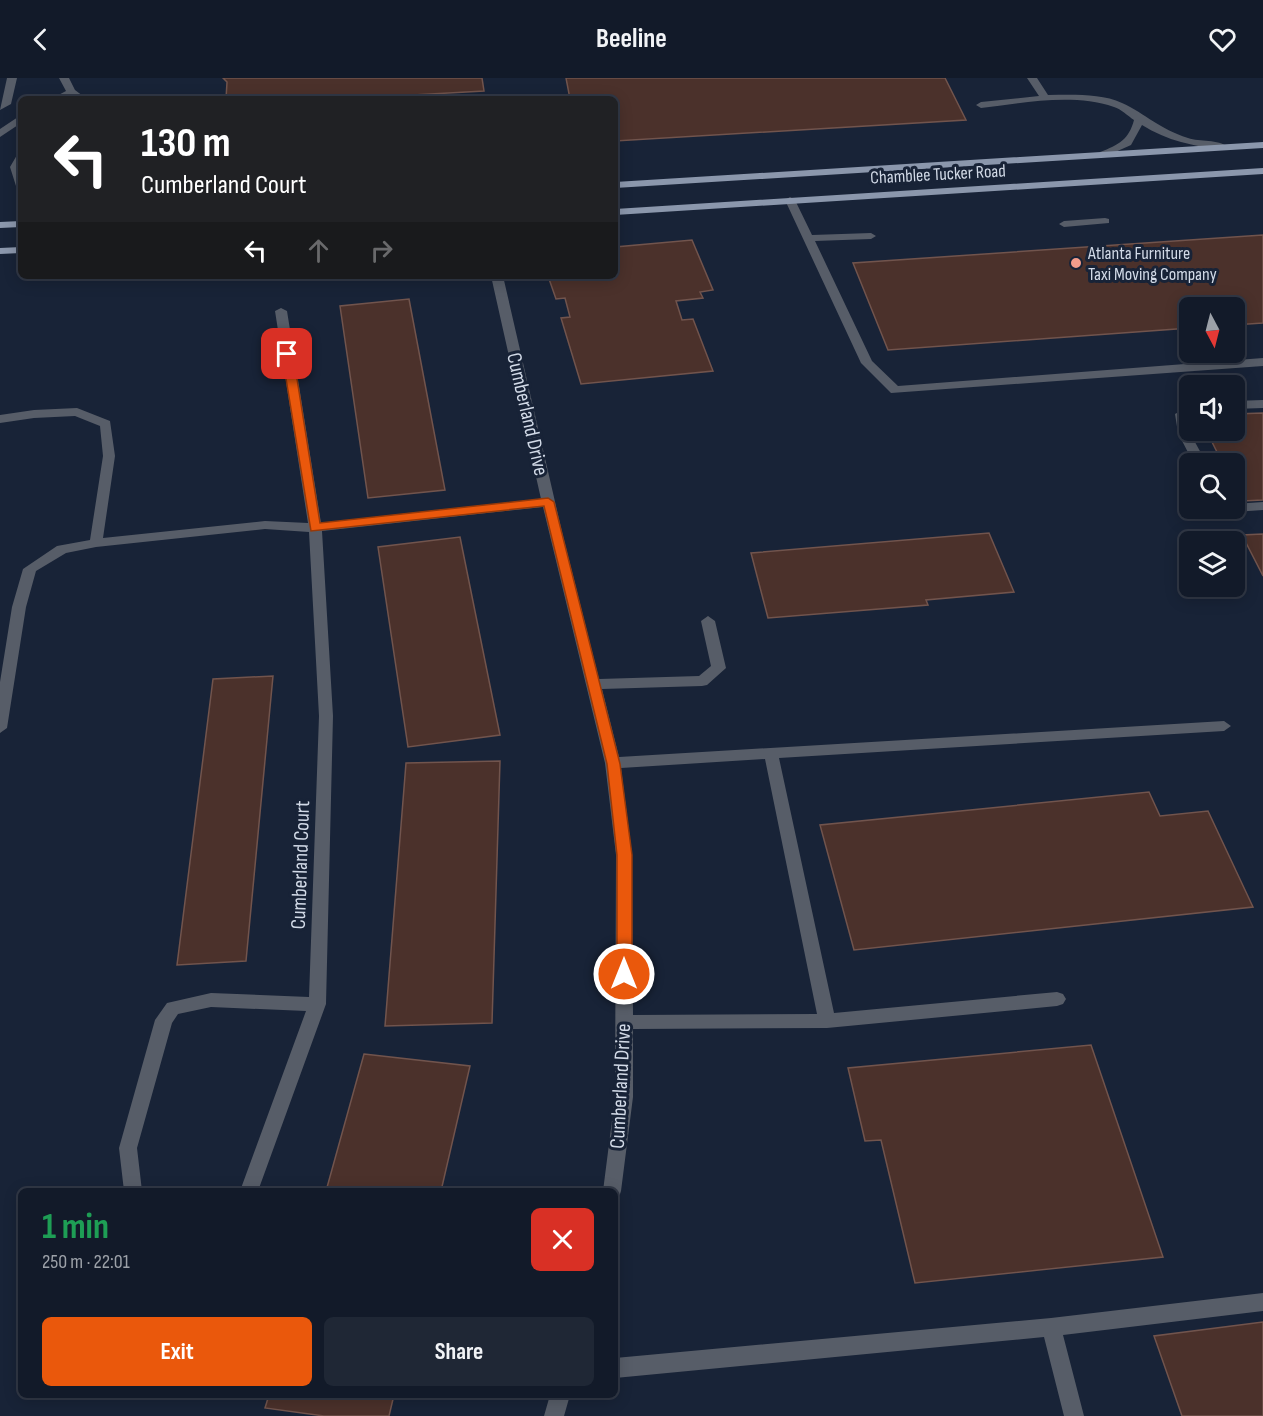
<!DOCTYPE html>
<meta charset="utf-8">
<style>
body{margin:0;font-family:"Sofia Sans Condensed",sans-serif;background:#1f2735;color:#f1f3f6;height:100vh;display:flex;flex-direction:column;font-size:22px;white-space:nowrap}
*{box-sizing:border-box;margin:0}
p{font-size:20px;color:#9ca1a8}
.icon{flex:none;width:33px;height:33px;fill:none;stroke:currentColor;stroke-width:2;stroke-linecap:round;stroke-linejoin:round}
.map{position:relative;flex:1;overflow:hidden}
.sheet{position:absolute;left:18px;top:1110px;width:600px;height:210px;display:flex;flex-direction:column;background:#121a29;border-radius:9px;box-shadow:0 3px 15px #0003,0 0 0 2px #313846}
.sheet>*{flex:none}
.guide{position:absolute;left:18px;top:18px;width:600px;height:183px;border-radius:9px;box-shadow:0 3px 15px #0003,0 0 0 2px #313846;background:#202124;color:#fff;overflow:hidden}
.needle{width:39px;rotate:173deg}
.buttons{position:absolute;left:1179px;top:219px;display:grid;gap:12px}
.buttons a{display:grid;place-items:center;width:66px;height:66px;border-radius:9px;background:#121a29;box-shadow:0 3px 15px #0003,0 0 0 2px #313846;font-size:30px}
.pin{position:absolute;display:grid;place-items:center;width:51px;height:51px;color:#fff;margin:-26px;border-radius:12px;box-shadow:0 3px 9px #0006}
.me{position:absolute;width:66px;margin:-33px;rotate:0deg;stroke-linejoin:round;filter:drop-shadow(0 0 4px #0008)}
.turn{display:flex;align-items:center;gap:21px;height:126px;padding:0 24px;font-size:27px}
.turn .icon{width:78px;height:78px;stroke-width:2.5}
.turn b{display:block;font-size:42px;line-height:51px}
.lanes{display:flex;align-items:center;height:57px;padding:0 24px;background:#0003;justify-content:center;gap:30px;direction:ltr}
.lanes .off{opacity:.35}
.round{display:grid;place-items:center;flex:none;width:63px;height:63px;border-radius:9px;background:#1f2735}
.headline{display:flex;align-items:center;justify-content:space-between;height:102px;padding:0 24px}
h1{font-size:36px;font-weight:700;line-height:45px;color:#1e9e55}
.action{display:flex;gap:12px;margin-top:auto;padding:12px 24px}
.action a{flex:1;height:69px;border-radius:9px;background:#ea580c;color:#fff;font-size:24px;font-weight:700;line-height:69px;text-align:center}
.action a+a{background:#1f2735;color:#f1f3f6}
header{display:flex;justify-content:space-between;align-items:center;height:78px;padding:0 24px;background:#121a29;font-size:27px;font-weight:700}
.map>svg:first-child{display:block}
.building{fill:#4b312b;stroke:#71544d;stroke-width:1.5}
.lines{fill:none;stroke-linecap:round;stroke-linejoin:round}
.minor{fill:#575d68;fill-rule:evenodd}
.major{fill:#8b97ac;fill-rule:evenodd}
.route{fill:#ea580c;stroke:#983908;stroke-width:1.5}
.poi-dot{fill:#f49d8b;stroke:#182337;stroke-width:2}
.labels{text-anchor:middle;stroke-width:6;stroke-linejoin:round;paint-order:stroke}
.far-street-label{font-size:18px;fill:#d2dae7;stroke:#182337}
.far-poi-label{font-size:18px;fill:#d2dae7;stroke:#182337;text-anchor:start}
.street-label{font-size:21px;fill:#d2dae7;stroke:#182337}
</style>
<header><svg class="icon" aria-label="back" viewBox="0 0 24 24"><path d="M15 5l-7 7 7 7"/></svg>Beeline<svg class="icon" aria-label="heart" viewBox="0 0 24 24"><path d="M12 20l-8-8c-3-5 5-10 8-4 3-6 11-1 8 4z"/></svg></header>
<div class="map">
<svg width="1263" height="1338" viewBox="0 0 1263 1338">
<rect width="100%" height="100%" fill="#182337"/>
<!-- building -->
<path class="building" d="M 223,0 L 482,0 L 484,13 L 341,21 L 226,21 L 227,4 Z
M 566,0 L 945,0 L 966,42 L 615,63 L 615,21 L 570,21 Z
M 1263,157 L 1263,245 L 1234,247 L 1234,230 L 1190,230 L 1190,250 L 888,272 L 853,185 Z
M 692,162 L 713,212 L 700,214 L 703,220 L 676,223 L 682,242 L 693,241 L 713,293 L 581,306 L 561,240 L 570,239 L 565,220 L 556,221 L 548,198 L 615,198 L 615,169 Z
M 409,221 L 445,412 L 368,420 L 340,228 Z
M 1263,335 L 1263,422 L 1242,423 L 1234,408 L 1234,386 L 1223,386 L 1206,352 L 1234,352 L 1234,336 Z
M 989,455 L 1014,514 L 926,522 L 928,527 L 768,540 L 751,475 Z
M 1263,456 L 1263,498 L 1242,457 Z
M 460,459 L 500,657 L 408,669 L 378,469 Z
M 273,598 L 246,883 L 177,887 L 213,601 Z
M 500,683 L 492,945 L 385,948 L 406,685 Z
M 1149,714 L 1160,738 L 1208,733 L 1253,829 L 854,872 L 820,747 Z
M 1091,967 L 1163,1179 L 915,1205 L 881,1062 L 865,1063 L 848,990 Z
M 364,976 L 470,988 L 441,1113 L 326,1113 Z
M 1263,1244 L 1263,1338 L 1182,1338 L 1154,1258 Z
M 269,1317 L 394,1317 L 389,1338 L 324,1338 L 265,1330 Z"/>
<g class="lines">
<!-- minor -->
<path class="minor" d="M 7,0 L 17,0 L 11,26 L 0,32 Z
M 59,0 L 69,0 L 75,12 L 87,21 L 75,21 L 70,18 L 64,21 L 51,21 L 66,13 Z
M 1027,0 L 1037,0 L 1048,17 C 1071,17 1100,15 1122,25 C 1146,36 1159,51 1188,60 C 1200,64 1218,61 1228,69 L 1223,72 C 1194,68 1167,63 1142,47 L 1131,67 L 1104,79 L 1099,76 L 1100,74 C 1119,67 1129,61 1134,42 C 1128,38 1121,31 1114,29 C 1072,15 1024,25 981,30 L 976,27 L 981,24 L 1039,18 Z
M 21,37 L 21,45 L 0,59 L 0,51 Z
M 21,76 L 21,111 L 16,108 L 10,89 L 17,77 Z
M 790,119 L 795,122 L 812,157 L 871,155 L 876,158 L 871,161 L 815,163 L 872,283 L 898,308 L 1263,280 L 1263,288 L 891,315 L 861,285 L 785,122 Z
M 1105,140 L 1109,141 L 1109,145 L 1064,149 L 1059,146 L 1064,143 Z
M 491,198 L 503,198 L 562,454 L 599,601 L 699,598 L 711,588 L 701,543 L 708,538 L 715,543 L 726,590 L 707,607 L 702,608 L 602,611 L 619,679 L 1224,643 L 1231,648 L 1224,653 L 779,680 L 834,935 L 1057,914 L 1063,916 L 1066,921 L 1063,926 L 1057,928 L 827,950 L 633,951 L 633,1019 L 621,1113 L 619,1119 L 615,1120 L 615,1113 L 603,1113 L 615,1019 L 616,777 L 605,685 L 543,429 L 322,453 L 333,638 L 326,926 L 258,1113 L 240,1113 L 306,933 L 211,929 L 178,936 L 172,945 L 137,1070 L 142,1113 L 124,1113 L 119,1070 L 155,942 L 167,925 L 211,915 L 309,919 L 319,638 L 309,454 L 265,451 L 96,469 L 66,475 L 36,493 L 26,529 L 7,650 L 0,655 L 0,604 L 12,529 L 23,491 L 57,468 L 90,462 L 103,378 L 100,348 L 75,338 L 34,340 L 0,345 L 0,337 L 34,332 L 77,330 L 110,343 L 115,378 L 103,460 L 265,443 L 308,445 L 275,233 L 281,230 L 287,233 L 321,445 L 541,421 ZM 765,681 L 817,936 L 633,937 L 632,777 L 621,690 Z
M 1263,322 L 1263,330 L 1234,331 L 1234,323 Z
M 1190,328 L 1190,337 L 1187,338 L 1190,355 L 1207,386 L 1194,386 L 1178,355 L 1175,336 Z
M 1263,424 L 1263,432 L 1234,434 L 1228,430 L 1234,430 L 1234,426 Z
M 1263,1215 L 1263,1233 L 1063,1257 L 1084,1338 L 1064,1338 L 1044,1259 L 615,1300 L 615,1280 L 1051,1240 Z
M 550,1317 L 570,1317 L 564,1338 L 544,1338 Z"/>
<!-- major -->
<path class="major" d="M 1263,64 L 1263,70 L 615,110 L 615,104 Z
M 1263,90 L 1263,96 L 615,137 L 615,131 Z
M 21,143 L 21,149 L 0,150 L 0,144 Z
M 21,169 L 21,175 L 0,176 L 0,170 Z"/>
</g>
<!-- route -->
<path class="route" d="M 287,273 L 293,276 L 320,445 L 548,420 L 554,424 L 620,686 L 632,777 L 632,896 L 630,901 L 624,903 L 619,901 L 617,896 L 617,777 L 607,686 L 544,428 L 311,453 L 282,276 Z"/>
<!-- markers -->
<circle class="poi-dot" cx="1076" cy="185" r="6"/>
<g class="labels">
<!-- far-street labels -->
<g class="far-street-label">
<text transform="translate(938 96) rotate(-3)" y="6">Chamblee Tucker Road</text>
</g>
<!-- far-poi labels -->
<g class="far-poi-label">
<text x="1088" y="181">Atlanta Furniture<tspan x="1088" dy="21">Taxi Moving Company</tspan></text>
</g>
<!-- street labels -->
<g class="street-label">
<text transform="translate(528 336) rotate(77)" y="7">Cumberland Drive</text>
<text transform="translate(300 787) rotate(-88)" y="7">Cumberland Court</text>
<text transform="translate(620 1008) rotate(-87)" y="7">Cumberland Drive</text>
</g>
</g>
</svg>
<div class="buttons">
<a><svg class="needle" viewBox="-14 -14 28 28"><path d="M0-13l5 13h-10z" fill="#e53935"/><path d="M0 13l5-13h-10z" fill="#9ca1a8"/></svg></a>
<a><svg class="icon" aria-label="sound" viewBox="0 0 24 24"><path d="M4 9h4l5-4v14l-5-4H4zM17 9q2 3 0 6"/></svg></a>
<a><svg class="icon" aria-label="search" viewBox="0 0 24 24"><circle cx="10" cy="10" r="6"/><path d="M15 15l6 6"/></svg></a>
<a><svg class="icon" aria-label="layers" viewBox="0 0 24 24"><path d="M12 4l9 5-9 5-9-5zM3 14l9 5 9-5"/></svg></a>
</div>
<div class="pin" style="left:287px;top:276px;background:#d93025"><svg class="icon" aria-label="arrive" viewBox="0 0 24 24"><path d="M6 21V4h12l-3 4 3 4H6"/></svg></div>
<svg class="me" style="left:624px;top:896px" viewBox="-20 -20 40 40"><circle r="17" fill="#ea580c" stroke="#fff" stroke-width="3"/><path d="M0-11L8 9 0 5-8 9z" fill="#fff"/></svg>
<div class="guide">
<div class="turn"><svg class="icon" aria-label="left" viewBox="0 0 24 24"><path d="M17 20v-9H6M10 6l-5 5 5 5"/></svg><div><b>130 m</b>Cumberland Court</div></div>
<div class="lanes"><svg class="icon" aria-label="left" viewBox="0 0 24 24"><path d="M17 20v-9H6M10 6l-5 5 5 5"/></svg><svg class="icon off" aria-label="ahead" viewBox="0 0 24 24"><path d="M12 20V5M6 11l6-6 6 6"/></svg><svg class="icon off" aria-label="right" viewBox="0 0 24 24"><path d="M7 20v-9h11M14 6l5 5-5 5"/></svg></div>
</div>
<section class="sheet">
<div class="headline"><div><h1>1 min</h1><p>250 m · 22:01</p></div><a class="round" style="background:#d93025;color:#fff"><svg class="icon" aria-label="close" viewBox="0 0 24 24"><path d="M6 6l12 12M18 6L6 18"/></svg></a></div>
<div class="action"><a>Exit</a><a>Share</a></div>
</section>
</div>
